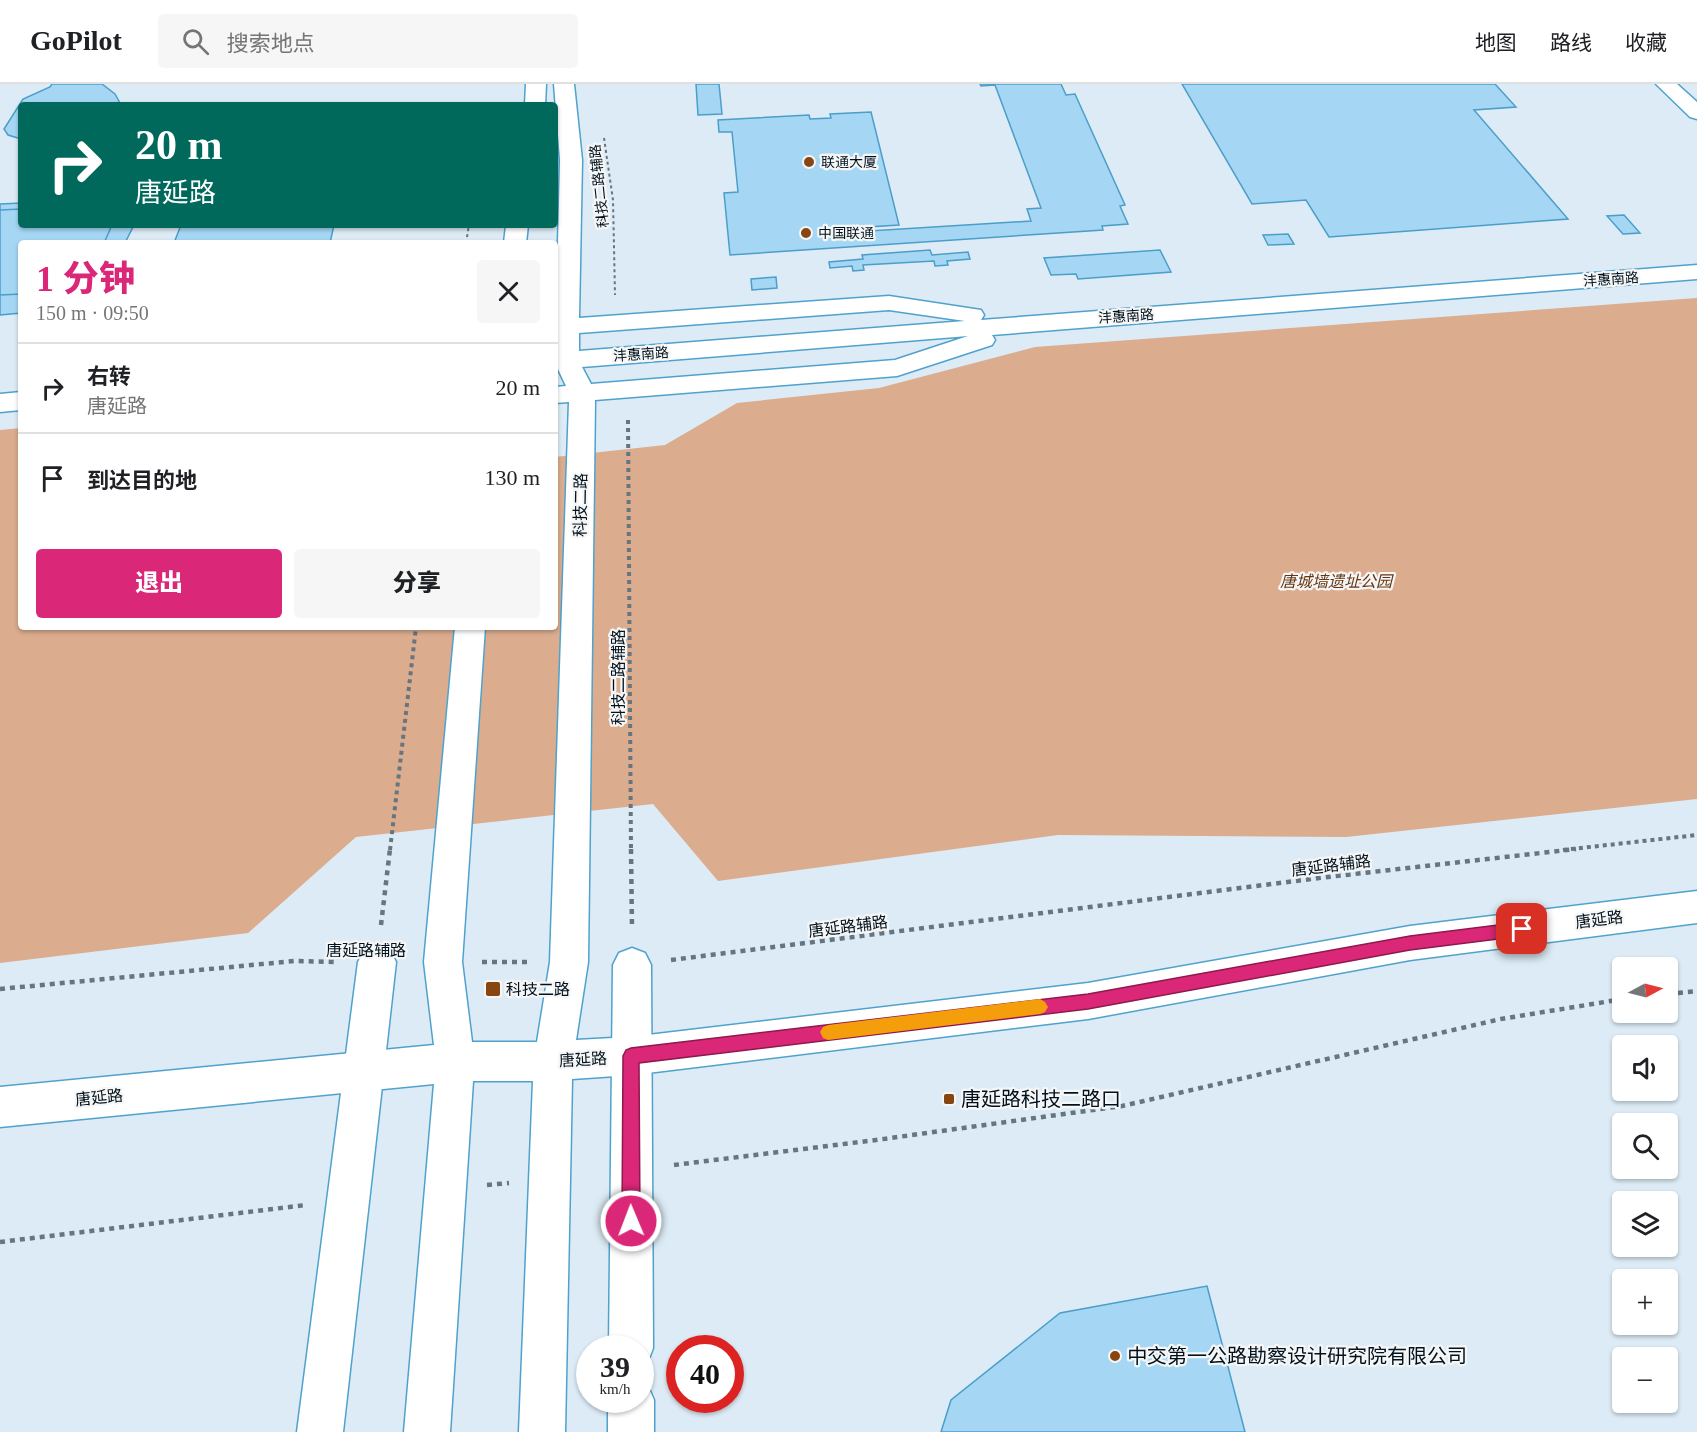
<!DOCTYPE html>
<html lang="zh">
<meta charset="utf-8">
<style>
body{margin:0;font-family:"Times New Roman","Noto Sans SC",serif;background:#f6f6f6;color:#202124;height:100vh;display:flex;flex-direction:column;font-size:22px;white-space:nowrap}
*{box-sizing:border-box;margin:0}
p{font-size:20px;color:#757577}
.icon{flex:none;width:33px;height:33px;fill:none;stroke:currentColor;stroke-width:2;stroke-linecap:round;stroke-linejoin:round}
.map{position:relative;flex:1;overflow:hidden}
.details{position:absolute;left:18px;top:156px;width:540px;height:390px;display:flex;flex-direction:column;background:#fff;border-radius:6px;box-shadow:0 2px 4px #0004}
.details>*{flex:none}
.hud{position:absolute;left:18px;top:18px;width:540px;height:126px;border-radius:6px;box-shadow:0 2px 4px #0004;background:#00695c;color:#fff;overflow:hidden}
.needle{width:39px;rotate:83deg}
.fabs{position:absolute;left:1612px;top:873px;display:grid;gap:12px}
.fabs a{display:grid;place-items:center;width:66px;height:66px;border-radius:6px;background:#fff;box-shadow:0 2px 4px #0004;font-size:30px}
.speed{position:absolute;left:576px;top:1251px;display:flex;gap:12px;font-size:30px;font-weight:700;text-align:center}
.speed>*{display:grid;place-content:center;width:78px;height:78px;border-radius:50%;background:#fff;box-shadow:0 2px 4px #0004;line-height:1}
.speed small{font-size:15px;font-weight:400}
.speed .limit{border:9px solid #d22;background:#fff;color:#111}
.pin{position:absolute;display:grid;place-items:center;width:51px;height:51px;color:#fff;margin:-26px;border-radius:12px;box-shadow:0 3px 9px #0006}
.me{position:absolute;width:66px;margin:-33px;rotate:359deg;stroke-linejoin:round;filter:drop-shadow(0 0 4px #0008)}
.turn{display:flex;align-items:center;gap:21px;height:126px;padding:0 18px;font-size:27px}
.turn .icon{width:78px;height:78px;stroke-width:2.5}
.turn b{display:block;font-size:42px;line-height:51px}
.round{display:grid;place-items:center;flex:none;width:63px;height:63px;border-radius:6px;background:#f6f6f6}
.summary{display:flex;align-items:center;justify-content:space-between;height:102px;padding:0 18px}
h1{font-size:36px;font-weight:800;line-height:45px;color:#db2777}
.primary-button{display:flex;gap:12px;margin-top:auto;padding:12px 18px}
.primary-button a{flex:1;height:69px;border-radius:6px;background:#db2777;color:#fff;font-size:24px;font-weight:800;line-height:69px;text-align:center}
.primary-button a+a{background:#f6f6f6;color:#202124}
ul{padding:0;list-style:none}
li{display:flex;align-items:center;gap:18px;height:90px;padding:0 18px;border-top:2px solid #e0e0e0}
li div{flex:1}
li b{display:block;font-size:22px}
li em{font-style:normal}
header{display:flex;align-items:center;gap:36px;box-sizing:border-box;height:84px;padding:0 30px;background:#fff;border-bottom:2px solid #e0e0e0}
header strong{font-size:28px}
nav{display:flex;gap:33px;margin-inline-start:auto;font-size:21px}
.search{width:420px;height:54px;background:#f6f6f6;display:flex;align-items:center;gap:15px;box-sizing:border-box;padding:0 21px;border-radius:6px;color:#757577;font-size:22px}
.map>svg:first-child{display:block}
.green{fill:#dbac8e}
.building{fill:#a5d7f4;stroke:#4b9ec9;stroke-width:1.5}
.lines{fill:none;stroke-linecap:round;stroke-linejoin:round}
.minor-casing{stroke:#4fa2cd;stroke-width:3}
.major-casing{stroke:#4fa2cd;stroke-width:3}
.path-far2{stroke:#667681;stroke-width:2;stroke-dasharray:3 3;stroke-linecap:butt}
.path-far1{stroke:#667681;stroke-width:4;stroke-dasharray:4 4;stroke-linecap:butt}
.path{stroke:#667681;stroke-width:4.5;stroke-dasharray:5 5;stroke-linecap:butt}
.minor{fill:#fff;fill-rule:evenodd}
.major{fill:#fff;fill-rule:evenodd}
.route{fill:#db2777;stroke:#8e194d;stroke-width:1.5}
.slow{fill:#f59e0b}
.poi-dot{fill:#874611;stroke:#f6f6f6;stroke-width:2}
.labels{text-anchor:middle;stroke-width:4.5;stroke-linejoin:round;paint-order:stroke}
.far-poi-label{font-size:14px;fill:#00121e;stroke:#f6f6f6;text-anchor:start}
.far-street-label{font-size:14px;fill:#00121e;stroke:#f6f6f6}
.street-label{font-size:16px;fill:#00121e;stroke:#f6f6f6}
.park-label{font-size:16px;font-style:italic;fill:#663612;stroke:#f6f6f6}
.poi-label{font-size:16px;fill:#00121e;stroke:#f6f6f6;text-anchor:start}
.near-poi-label{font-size:20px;fill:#00121e;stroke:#f6f6f6;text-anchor:start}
</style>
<header>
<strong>GoPilot</strong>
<div class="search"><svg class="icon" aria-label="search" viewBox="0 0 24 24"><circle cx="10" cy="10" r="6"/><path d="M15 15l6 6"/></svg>搜索地点</div>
<nav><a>地图</a><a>路线</a><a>收藏</a></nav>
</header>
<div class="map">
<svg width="1697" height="1348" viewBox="0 0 1697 1348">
<rect width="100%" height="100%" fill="#dcebf5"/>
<!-- green -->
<path class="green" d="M 1697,214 L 1697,715 L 1346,753 L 1058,751 L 718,797 L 653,720 L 356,753 L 248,849 L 0,879 L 0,346 L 21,344 L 21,543 L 555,543 L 555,373 L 665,361 L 737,319 L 879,304 L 1035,263 Z"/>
<!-- building -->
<path class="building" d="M 52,0 L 102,0 L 115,10 L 120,19 L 119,21 L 21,21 L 21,55 L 8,51 L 4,45 L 23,15 L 50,3 Z
M 696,0 L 719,0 L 722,30 L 698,31 Z
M 980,0 L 1061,0 L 1066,11 L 1075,10 L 1125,121 L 1120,122 L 1128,140 L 1102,142 L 1103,146 L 730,171 L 724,109 L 738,108 L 732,48 L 719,48 L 718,36 L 809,31 L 810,35 L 831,34 L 830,30 L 871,28 L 899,141 L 868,143 L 869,147 L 1031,137 L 1027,125 L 1041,124 L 995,1 L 981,2 Z
M 1182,0 L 1495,0 L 1516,23 L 1474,26 L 1568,135 L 1329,153 L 1306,116 L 1252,120 Z
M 21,119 L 21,141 L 134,141 L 125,159 L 21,159 L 21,229 L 0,231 L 0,120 Z
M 21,125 L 21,141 L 112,141 L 104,159 L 21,159 L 21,210 L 0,211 L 0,126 Z
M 1624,131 L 1640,149 L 1623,150 L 1607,132 Z
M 181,141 L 334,141 L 330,159 L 174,159 Z
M 1288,150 L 1294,160 L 1268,161 L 1263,151 Z
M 930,166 L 932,171 L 968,168 L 970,175 L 947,177 L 948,181 L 935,182 L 934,177 L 863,181 L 864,186 L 853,187 L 852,182 L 830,184 L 829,178 L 863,175 L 862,171 Z
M 1160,166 L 1171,188 L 1078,195 L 1076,190 L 1051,191 L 1044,174 Z
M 776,193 L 777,204 L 752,206 L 751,195 Z
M 1207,1202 L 1245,1348 L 941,1348 L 951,1316 L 1060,1229 Z"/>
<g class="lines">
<!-- minor casing -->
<g class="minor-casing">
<path id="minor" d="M 1656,0 L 1677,0 L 1697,18 L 1697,35 L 1690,33 Z
M 377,861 L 390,866 L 396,878 L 343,1348 L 297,1348 L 358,878 L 364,866 Z
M 632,864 L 645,869 L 651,881 L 653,1264 L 647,1280 L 640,1282 L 640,1264 L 609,1264 L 613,881 L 619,869 Z
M 640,1297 L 647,1300 L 654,1316 L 654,1348 L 608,1348 L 608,1316 L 640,1316 Z"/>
</g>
<!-- major casing -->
<g class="major-casing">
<path id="major" d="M 526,0 L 546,0 L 545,21 L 525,21 Z
M 554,0 L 574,0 L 582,76 L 579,234 L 889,212 L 981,226 L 984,231 L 981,236 L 1697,181 L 1697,195 L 992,251 L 995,256 L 992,261 L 897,292 L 595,316 L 588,878 L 576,956 L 631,953 L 1088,899 L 1410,842 L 1697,807 L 1697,839 L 1410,876 L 1088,935 L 631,991 L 572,995 L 565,1348 L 519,1348 L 533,997 L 473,997 L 450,1348 L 404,1348 L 434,1000 L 0,1043 L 0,1003 L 434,961 L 424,878 L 455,543 L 485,543 L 462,878 L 472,958 L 537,958 L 550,878 L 569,318 L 555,319 L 555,303 L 566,302 L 558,285 L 555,285 L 560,76 ZM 889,226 L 965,237 L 579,267 L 579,249 ZM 968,252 L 895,276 L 591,300 L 582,283 Z
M 506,141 L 528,141 L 526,159 L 504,159 Z
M 21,308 L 21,326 L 0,328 L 0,310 Z"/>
</g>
<!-- path-far2 -->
<path class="path-far2" d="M 604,54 L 613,116 L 615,211
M 466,159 L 469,141"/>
<!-- path-far1 -->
<path class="path-far1" d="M 628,336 L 631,766
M 390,766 L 416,543
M 1563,766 L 1697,751"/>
<!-- path -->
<path class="path" d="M 631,765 L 632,845
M 381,841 L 390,765
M 671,876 L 1319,794 L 1576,765
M 482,878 L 529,878
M 0,905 L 294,877 L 337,878
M 1668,910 L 1697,907
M 674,1081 L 876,1056 L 1122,1022 L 1501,935 L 1623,915
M 487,1101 L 509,1099
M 0,1158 L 306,1121"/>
<!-- minor -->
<use href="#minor" class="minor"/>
<!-- major -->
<use href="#major" class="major"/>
</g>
<!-- route -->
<path class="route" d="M 1522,838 L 1528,840 L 1530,845 L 1528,850 L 1522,852 L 1410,866 L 1088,925 L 639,979 L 640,1137 L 637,1144 L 631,1146 L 625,1144 L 622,1137 L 623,972 L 626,966 L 631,964 L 1088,910 L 1410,852 Z"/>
<!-- slow -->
<path class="slow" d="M 1040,915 L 1045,918 L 1048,923 L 1045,928 L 1040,930 L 828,956 L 823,954 L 820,948 L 823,943 L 828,941 Z"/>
<!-- markers -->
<g class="poi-dot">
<circle cx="809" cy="78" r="6"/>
<circle cx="806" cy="149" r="6"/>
<rect x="485" y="897" width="16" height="16" rx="3"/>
<rect x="943" y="1009" width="12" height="12" rx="3"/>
<circle cx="1115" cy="1272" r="6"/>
</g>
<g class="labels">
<!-- far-poi labels -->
<g class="far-poi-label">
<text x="821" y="83">联通大厦</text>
<text x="818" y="154">中国联通</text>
</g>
<!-- far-street labels -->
<g class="far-street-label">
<text transform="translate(599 102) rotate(-96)" y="5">科技二路辅路</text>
<text transform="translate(1611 195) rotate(-4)" y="5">沣惠南路</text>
<text transform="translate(1126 232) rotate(-4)" y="5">沣惠南路</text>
<text transform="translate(641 270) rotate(-4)" y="5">沣惠南路</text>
</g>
<!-- street labels -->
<g class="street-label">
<text transform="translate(580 421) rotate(-89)" y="6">科技二路</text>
<text transform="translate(618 593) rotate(-90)" y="6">科技二路辅路</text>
<text transform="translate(1331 781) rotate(-7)" y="6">唐延路辅路</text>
<text transform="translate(1599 835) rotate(-7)" y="6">唐延路</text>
<text transform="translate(848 842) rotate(-7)" y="6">唐延路辅路</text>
<text x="366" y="872">唐延路辅路</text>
<text transform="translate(583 975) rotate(-3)" y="6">唐延路</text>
<text transform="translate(99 1013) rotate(-6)" y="6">唐延路</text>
</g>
<!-- park labels -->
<g class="park-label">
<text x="1336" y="503">唐城墙遗址公园</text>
</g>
<!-- poi labels -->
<g class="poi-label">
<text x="506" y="911">科技二路</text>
</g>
<!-- near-poi labels -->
<g class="near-poi-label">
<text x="961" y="1022">唐延路科技二路口</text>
<text x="1127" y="1279">中交第一公路勘察设计研究院有限公司</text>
</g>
</g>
</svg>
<div class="fabs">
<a><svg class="needle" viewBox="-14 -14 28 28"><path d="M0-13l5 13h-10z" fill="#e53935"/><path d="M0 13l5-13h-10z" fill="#757577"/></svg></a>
<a><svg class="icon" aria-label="sound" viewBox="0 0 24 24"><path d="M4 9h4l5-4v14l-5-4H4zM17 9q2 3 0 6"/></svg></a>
<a><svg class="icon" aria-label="search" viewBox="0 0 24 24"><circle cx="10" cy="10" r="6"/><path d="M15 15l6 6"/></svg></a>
<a><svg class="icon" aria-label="layers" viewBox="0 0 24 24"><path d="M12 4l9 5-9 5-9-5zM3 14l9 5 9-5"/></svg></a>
<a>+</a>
<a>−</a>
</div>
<div class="speed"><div>39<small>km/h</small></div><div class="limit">40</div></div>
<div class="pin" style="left:1522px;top:845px;background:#d93025"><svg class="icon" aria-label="arrive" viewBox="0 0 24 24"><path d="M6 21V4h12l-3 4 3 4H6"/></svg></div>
<svg class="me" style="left:631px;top:1137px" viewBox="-20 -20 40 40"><circle r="17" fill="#db2777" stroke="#fff" stroke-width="3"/><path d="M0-11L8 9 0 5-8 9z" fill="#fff"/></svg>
<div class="hud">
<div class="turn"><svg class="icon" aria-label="right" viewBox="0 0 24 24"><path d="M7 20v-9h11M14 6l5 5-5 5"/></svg><div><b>20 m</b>唐延路</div></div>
</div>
<section class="details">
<div class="summary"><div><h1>1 分钟</h1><p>150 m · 09:50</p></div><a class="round"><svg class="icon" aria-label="close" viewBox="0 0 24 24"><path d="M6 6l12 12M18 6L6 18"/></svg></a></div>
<ul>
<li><svg class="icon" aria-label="right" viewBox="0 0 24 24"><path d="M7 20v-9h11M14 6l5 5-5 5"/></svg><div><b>右转</b><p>唐延路</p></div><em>20 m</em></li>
<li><svg class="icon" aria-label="arrive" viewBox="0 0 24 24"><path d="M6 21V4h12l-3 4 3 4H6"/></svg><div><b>到达目的地</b></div><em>130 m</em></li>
</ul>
<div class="primary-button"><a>退出</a><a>分享</a></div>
</section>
</div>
